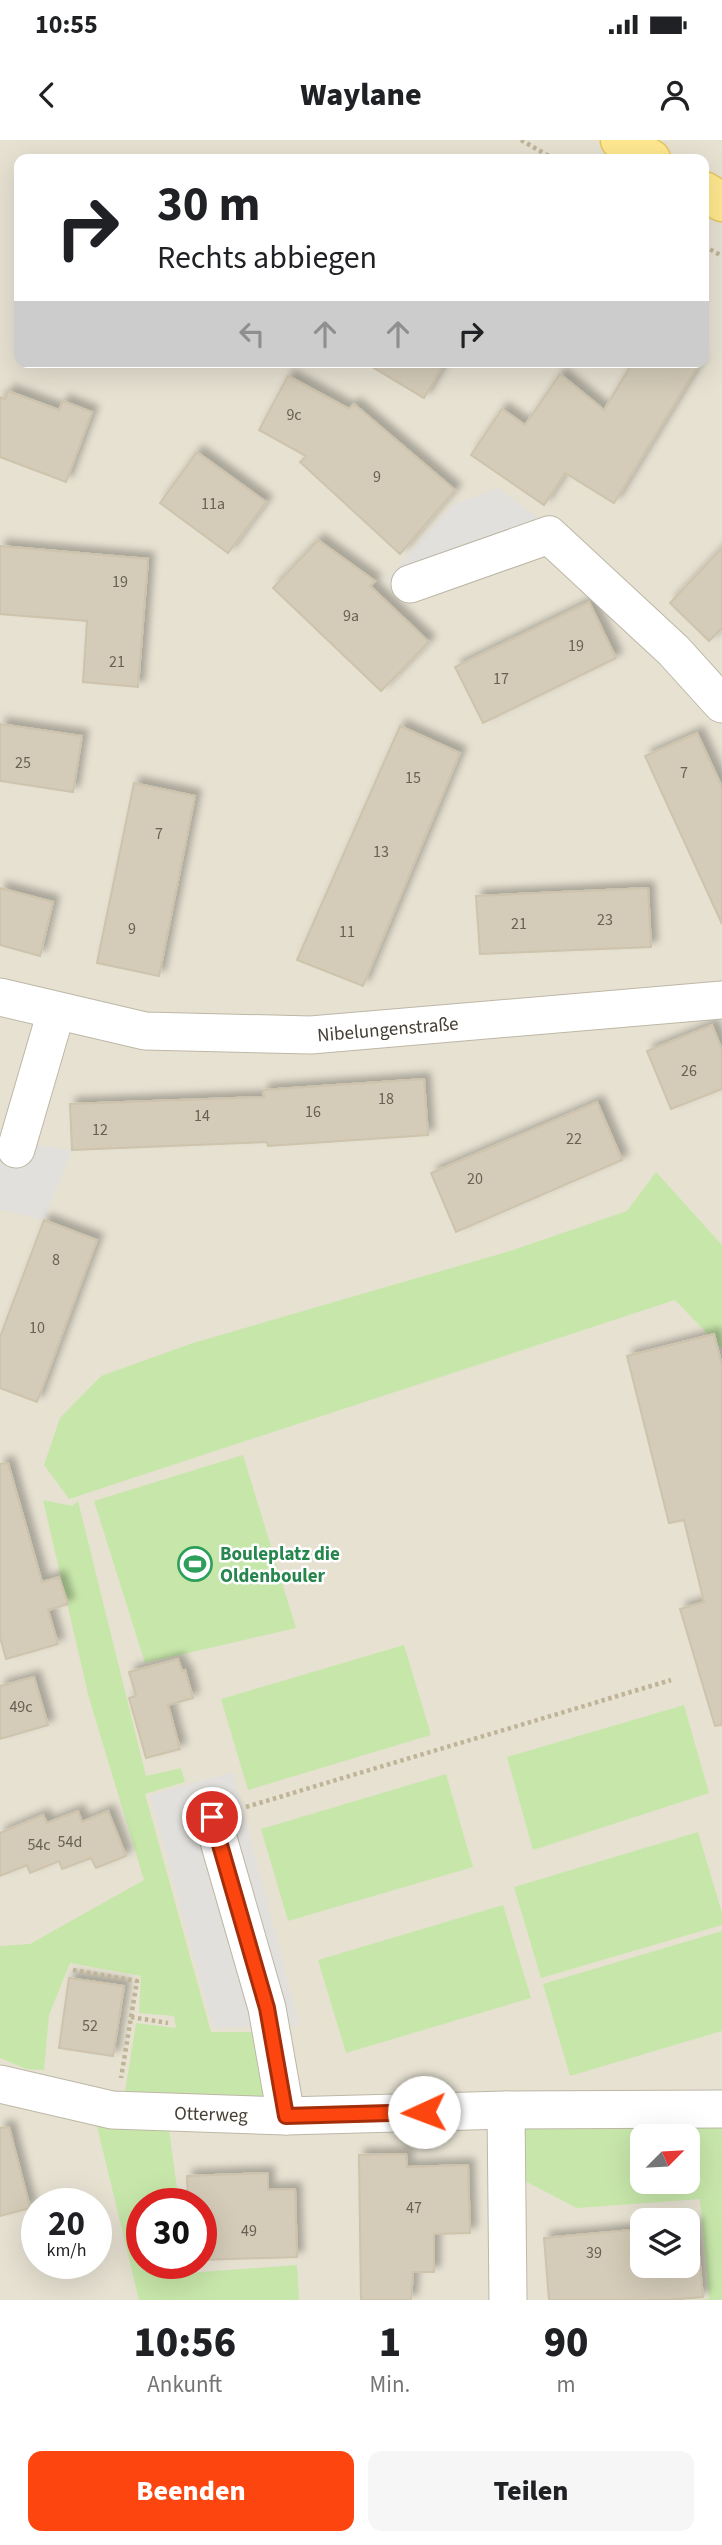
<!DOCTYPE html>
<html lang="de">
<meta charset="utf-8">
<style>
body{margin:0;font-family:"Source Sans 3",sans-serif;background:#f6f6f6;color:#202124;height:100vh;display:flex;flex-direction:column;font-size:26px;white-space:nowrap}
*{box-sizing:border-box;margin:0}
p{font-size:23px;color:#757577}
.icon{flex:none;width:38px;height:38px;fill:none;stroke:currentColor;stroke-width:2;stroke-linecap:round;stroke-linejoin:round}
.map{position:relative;height:2160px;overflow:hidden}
.details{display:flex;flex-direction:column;background:#fff;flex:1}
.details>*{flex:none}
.guide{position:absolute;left:14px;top:14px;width:695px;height:214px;border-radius:14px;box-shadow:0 7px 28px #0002;background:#fff;color:#202124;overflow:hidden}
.needle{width:46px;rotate:66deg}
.tools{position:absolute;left:630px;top:1984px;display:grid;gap:14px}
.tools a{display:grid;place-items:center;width:70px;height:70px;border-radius:14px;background:#fff;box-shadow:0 7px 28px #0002;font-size:35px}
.speed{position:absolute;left:21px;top:2048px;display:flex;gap:14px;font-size:35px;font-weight:700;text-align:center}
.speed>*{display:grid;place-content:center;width:91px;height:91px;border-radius:50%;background:#fff;box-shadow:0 7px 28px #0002;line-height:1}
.speed small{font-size:18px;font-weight:400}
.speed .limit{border:10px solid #d22;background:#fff;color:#111}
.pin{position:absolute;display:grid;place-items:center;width:60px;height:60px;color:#fff;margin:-30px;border:4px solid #fff;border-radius:50%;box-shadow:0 2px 7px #0007}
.me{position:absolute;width:77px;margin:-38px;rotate:268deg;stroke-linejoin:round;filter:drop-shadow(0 0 5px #0008)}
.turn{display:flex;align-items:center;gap:24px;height:147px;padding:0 28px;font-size:32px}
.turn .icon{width:91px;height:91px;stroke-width:2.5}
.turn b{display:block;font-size:49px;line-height:60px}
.lanes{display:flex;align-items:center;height:66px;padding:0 28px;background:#0003;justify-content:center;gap:35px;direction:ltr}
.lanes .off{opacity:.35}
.eta{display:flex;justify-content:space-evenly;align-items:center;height:119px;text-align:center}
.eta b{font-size:42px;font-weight:800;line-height:49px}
.action{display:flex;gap:14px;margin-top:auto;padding:14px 28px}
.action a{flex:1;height:80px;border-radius:14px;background:#fd450f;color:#fff;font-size:28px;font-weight:800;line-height:80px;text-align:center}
.action a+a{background:#f6f6f6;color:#202124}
.status{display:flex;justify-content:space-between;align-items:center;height:49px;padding:0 35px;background:#fff;direction:ltr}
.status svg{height:19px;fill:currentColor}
header{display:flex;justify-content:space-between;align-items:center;height:91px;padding:0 28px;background:#fff;font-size:32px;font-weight:800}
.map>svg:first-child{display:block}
.residential{fill:#e6e1d1;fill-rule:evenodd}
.green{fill:#c7e7aa;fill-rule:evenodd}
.parking{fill:#e2e0dc}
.building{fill:#d4cbb8;stroke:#cec3ac;stroke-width:2;filter:url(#shadow)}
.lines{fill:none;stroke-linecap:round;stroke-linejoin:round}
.minor-casing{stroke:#bdb7a6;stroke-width:39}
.major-casing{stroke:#e5c75e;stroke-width:41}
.path{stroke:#bfb497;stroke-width:4.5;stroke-dasharray:3.5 3.5;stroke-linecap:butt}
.minor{stroke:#fff;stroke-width:37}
.major{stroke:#ffe88f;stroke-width:38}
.route-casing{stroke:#a42d0a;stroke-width:18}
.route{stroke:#fd450f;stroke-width:12}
.labels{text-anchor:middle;stroke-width:5;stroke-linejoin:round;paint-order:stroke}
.number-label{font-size:16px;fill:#686154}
.street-label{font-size:19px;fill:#443e33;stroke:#fff}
.leisure-label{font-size:19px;font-weight:bold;fill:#27864d;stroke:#fff;text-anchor:start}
</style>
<div class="status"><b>10:55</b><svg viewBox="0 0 49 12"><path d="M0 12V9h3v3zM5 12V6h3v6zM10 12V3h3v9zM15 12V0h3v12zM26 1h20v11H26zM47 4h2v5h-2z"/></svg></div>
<header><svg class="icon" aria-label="back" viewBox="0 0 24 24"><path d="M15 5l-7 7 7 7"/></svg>Waylane<svg class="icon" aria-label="person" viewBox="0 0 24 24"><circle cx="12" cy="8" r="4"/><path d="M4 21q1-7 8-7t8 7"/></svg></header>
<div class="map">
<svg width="722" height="2160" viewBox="0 0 722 2160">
<defs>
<filter id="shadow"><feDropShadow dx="6" dy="-6" stdDeviation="3.5" flood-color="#0004"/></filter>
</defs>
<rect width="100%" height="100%" fill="#f2efe3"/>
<!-- residential -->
<path class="residential" d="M 0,0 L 722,0 L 722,2160 L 0,2160 ZM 19,19 L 704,19 L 704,222 L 19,222 ZM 642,1997 L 688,1997 L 688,2042 L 642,2042 ZM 37,2063 L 96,2063 L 96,2123 L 37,2123 ZM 142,2063 L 201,2063 L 201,2123 L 142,2123 ZM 642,2081 L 688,2081 L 688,2126 L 642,2126 Z"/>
<!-- green -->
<path class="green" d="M 656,1032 L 722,1105 L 722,1209 L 675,1160 L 69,1359 L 44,1325 L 60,1278 L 101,1236 L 193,1203 L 510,1111 L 627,1071 Z
M 243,1315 L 296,1488 L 145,1523 L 94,1361 Z
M 43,1360 L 72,1366 L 78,1361 L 146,1636 L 181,1628 L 185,1642 L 145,1654 L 211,1892 L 264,1892 L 278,1969 L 123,1964 L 136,1883 L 176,1888 L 174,1876 L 139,1873 L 141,1836 L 70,1823 L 49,1875 L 44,1930 L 26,1929 L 0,1918 L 0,1806 L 30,1804 L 144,1740 L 89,1558 Z
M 404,1505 L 431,1595 L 248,1650 L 221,1559 Z
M 684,1565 L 709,1653 L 533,1710 L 507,1617 Z
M 446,1634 L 473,1727 L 288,1781 L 261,1689 Z
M 698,1692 L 722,1773 L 722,1785 L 541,1838 L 514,1747 Z
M 503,1765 L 531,1858 L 346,1913 L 318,1820 Z
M 722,1791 L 722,1891 L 570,1936 L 543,1844 Z
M 722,1981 L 722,2160 L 698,2160 L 709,2159 L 700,2059 L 577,2068 L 519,2038 L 516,1982 ZM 642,1997 L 688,1997 L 688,2042 L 642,2042 Z
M 96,1982 L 168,1982 L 179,2063 L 142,2063 L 142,2123 L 186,2123 L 188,2133 L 297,2125 L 299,2160 L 139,2160 Z"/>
<!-- parking -->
<path class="parking" d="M 498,348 L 569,402 L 412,462 L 387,439 L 454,364 Z
M 0,1000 L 72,1010 L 44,1080 L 0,1069 Z
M 233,1632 L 299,1885 L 213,1888 L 150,1655 Z"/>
<!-- building -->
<path class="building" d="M 364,222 L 445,222 L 424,258 Z
M 633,222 L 700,222 L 614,363 L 565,333 L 544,365 L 471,315 L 502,269 L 525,285 L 560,234 L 604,270 Z
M 288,236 L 349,269 L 354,264 L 455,350 L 400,414 L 300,322 L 306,316 L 259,290 Z
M 8,251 L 59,270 L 63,261 L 92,272 L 66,342 L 0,317 L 0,257 L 5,259 Z
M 197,312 L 266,362 L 228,413 L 160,363 Z
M 318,400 L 375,441 L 370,446 L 429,502 L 381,551 L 273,448 Z
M 0,406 L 148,419 L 138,547 L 83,542 L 87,481 L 0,474 Z
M 722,408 L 722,488 L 709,501 L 670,463 Z
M 589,462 L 616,518 L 483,583 L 455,527 Z
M 0,584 L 82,596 L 73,652 L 0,641 Z
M 400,586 L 460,613 L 363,846 L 297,820 Z
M 697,593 L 722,647 L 722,784 L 645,616 Z
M 134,643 L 195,656 L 159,836 L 97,823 Z
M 0,748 L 53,762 L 40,816 L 0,805 Z
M 648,748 L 651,807 L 480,814 L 476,756 Z
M 712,885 L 722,910 L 722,949 L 671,969 L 647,911 Z
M 424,939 L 428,995 L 268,1006 L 267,1002 L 72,1010 L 70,964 L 264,957 L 263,950 Z
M 597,962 L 622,1020 L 456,1092 L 431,1033 Z
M 44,1080 L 97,1100 L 37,1262 L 0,1248 L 0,1197 Z
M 714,1194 L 722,1226 L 722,1585 L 715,1586 L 680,1469 L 704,1462 L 684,1380 L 669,1383 L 627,1216 Z
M 8,1323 L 42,1442 L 59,1437 L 68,1464 L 48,1470 L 58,1504 L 6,1519 L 0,1497 L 0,1324 Z
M 178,1519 L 182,1531 L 185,1530 L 193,1558 L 168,1565 L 180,1609 L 146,1618 L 129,1558 L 136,1556 L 129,1532 Z
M 34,1537 L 48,1585 L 0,1599 L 0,1546 Z
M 78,1671 L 82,1682 L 108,1671 L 126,1716 L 96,1728 L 91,1718 L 62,1729 L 59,1721 L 30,1733 L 27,1725 L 0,1736 L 0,1693 L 43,1675 L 47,1683 Z
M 69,1838 L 124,1846 L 113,1916 L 59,1908 Z
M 9,1987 L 30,2068 L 0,2076 L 0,1988 Z
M 406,2014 L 407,2027 L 468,2025 L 470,2093 L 434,2094 L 434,2132 L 413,2132 L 411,2160 L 361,2160 L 359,2015 Z
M 268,2033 L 268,2050 L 295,2049 L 297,2117 L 201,2120 L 201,2063 L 188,2063 L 187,2036 Z
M 696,2084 L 703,2157 L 668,2160 L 549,2160 L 544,2098 L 642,2089 L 642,2126 L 688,2126 L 688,2085 Z"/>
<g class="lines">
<!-- minor casing -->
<g class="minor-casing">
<g id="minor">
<path d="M 410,444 L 549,395 L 674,511 L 722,564"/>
<path id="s1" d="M 0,857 L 145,891 L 311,895 L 722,860"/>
<path d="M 16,1009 L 56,872"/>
<path d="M 212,1677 L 267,1868 L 286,1976"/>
<path id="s2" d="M 0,1944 L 112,1970 L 286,1976 L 506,1970 L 722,1969"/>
<path d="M 506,1970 L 508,2160"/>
</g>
</g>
<!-- major casing -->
<g class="major-casing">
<path id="major" d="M 620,0 L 651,19
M 704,51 L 722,62"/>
</g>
<!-- path -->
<path class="path" d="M 521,0 L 554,19
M 704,106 L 722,116
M 246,1667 L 671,1540
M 73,1830 L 137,1841 L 121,1938
M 131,1877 L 168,1883"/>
<!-- minor -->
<use href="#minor" class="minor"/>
<!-- major -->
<use href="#major" class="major"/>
</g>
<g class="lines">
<!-- route casing -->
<g class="route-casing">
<path id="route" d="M 212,1677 L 267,1868 L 286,1976 L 424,1972"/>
</g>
<!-- route -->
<use href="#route" class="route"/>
</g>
<!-- icons -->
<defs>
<g id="stadium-ring" transform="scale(1.75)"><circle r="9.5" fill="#fff" stroke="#2e9e5b" stroke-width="1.5"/><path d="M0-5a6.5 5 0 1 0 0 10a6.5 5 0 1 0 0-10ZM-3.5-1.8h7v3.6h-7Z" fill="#2e9e5b"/></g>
</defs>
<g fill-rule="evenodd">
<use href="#stadium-ring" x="195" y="1424"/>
</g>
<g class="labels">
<!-- number labels -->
<g class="number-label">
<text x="294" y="280">9c</text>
<text x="377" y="342">9</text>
<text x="213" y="369">11a</text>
<text x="120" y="447">19</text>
<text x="351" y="481">9a</text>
<text x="576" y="511">19</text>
<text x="117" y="527">21</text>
<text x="501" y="544">17</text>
<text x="23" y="628">25</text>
<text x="684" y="638">7</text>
<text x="413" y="643">15</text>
<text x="159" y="699">7</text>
<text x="381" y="717">13</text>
<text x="605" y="785">23</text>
<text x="519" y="789">21</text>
<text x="132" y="794">9</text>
<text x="347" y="797">11</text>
<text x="689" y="936">26</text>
<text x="386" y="964">18</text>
<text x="313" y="977">16</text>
<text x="202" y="981">14</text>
<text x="100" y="995">12</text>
<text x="574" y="1004">22</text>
<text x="475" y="1044">20</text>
<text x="56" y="1125">8</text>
<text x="37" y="1193">10</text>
<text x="21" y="1572">49c</text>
<text x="70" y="1707">54d</text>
<text x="39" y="1710">54c</text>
<text x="90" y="1891">52</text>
<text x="414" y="2073">47</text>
<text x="249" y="2096">49</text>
<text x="594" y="2118">39</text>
</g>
<!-- street labels -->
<g class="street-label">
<text dy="7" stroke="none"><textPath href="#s1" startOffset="392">Nibelungenstraße</textPath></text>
<text dy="7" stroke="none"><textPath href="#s2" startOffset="214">Otterweg</textPath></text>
</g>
<!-- leisure labels -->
<g class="leisure-label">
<text x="220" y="1420">Bouleplatz die<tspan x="220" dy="22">Oldenbouler</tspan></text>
</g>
</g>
</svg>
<div class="tools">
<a><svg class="needle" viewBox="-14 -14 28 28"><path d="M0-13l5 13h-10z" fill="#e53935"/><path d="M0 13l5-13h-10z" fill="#757577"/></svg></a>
<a><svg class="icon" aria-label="layers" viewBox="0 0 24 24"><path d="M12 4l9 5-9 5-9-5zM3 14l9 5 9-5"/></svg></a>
</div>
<div class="speed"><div>20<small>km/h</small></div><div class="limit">30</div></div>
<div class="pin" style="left:212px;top:1677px;background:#d93025"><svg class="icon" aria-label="arrive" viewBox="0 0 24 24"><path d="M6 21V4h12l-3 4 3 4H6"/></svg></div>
<svg class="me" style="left:424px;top:1972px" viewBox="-20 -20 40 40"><circle r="19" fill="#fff"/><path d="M0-13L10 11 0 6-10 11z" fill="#fd450f"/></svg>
<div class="guide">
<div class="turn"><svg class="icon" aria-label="right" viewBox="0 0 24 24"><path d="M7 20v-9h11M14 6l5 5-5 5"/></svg><div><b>30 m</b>Rechts abbiegen</div></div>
<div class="lanes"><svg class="icon off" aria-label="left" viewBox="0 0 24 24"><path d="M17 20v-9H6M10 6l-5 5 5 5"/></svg><svg class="icon off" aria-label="ahead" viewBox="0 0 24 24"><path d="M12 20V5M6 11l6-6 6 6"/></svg><svg class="icon off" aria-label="ahead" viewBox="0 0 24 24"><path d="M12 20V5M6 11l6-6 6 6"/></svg><svg class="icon" aria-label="right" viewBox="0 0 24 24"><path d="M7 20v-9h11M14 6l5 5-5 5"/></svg></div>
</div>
</div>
<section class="details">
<div class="eta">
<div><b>10:56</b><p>Ankunft</p></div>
<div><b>1</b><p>Min.</p></div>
<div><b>90</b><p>m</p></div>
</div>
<div class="action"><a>Beenden</a><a>Teilen</a></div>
</section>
